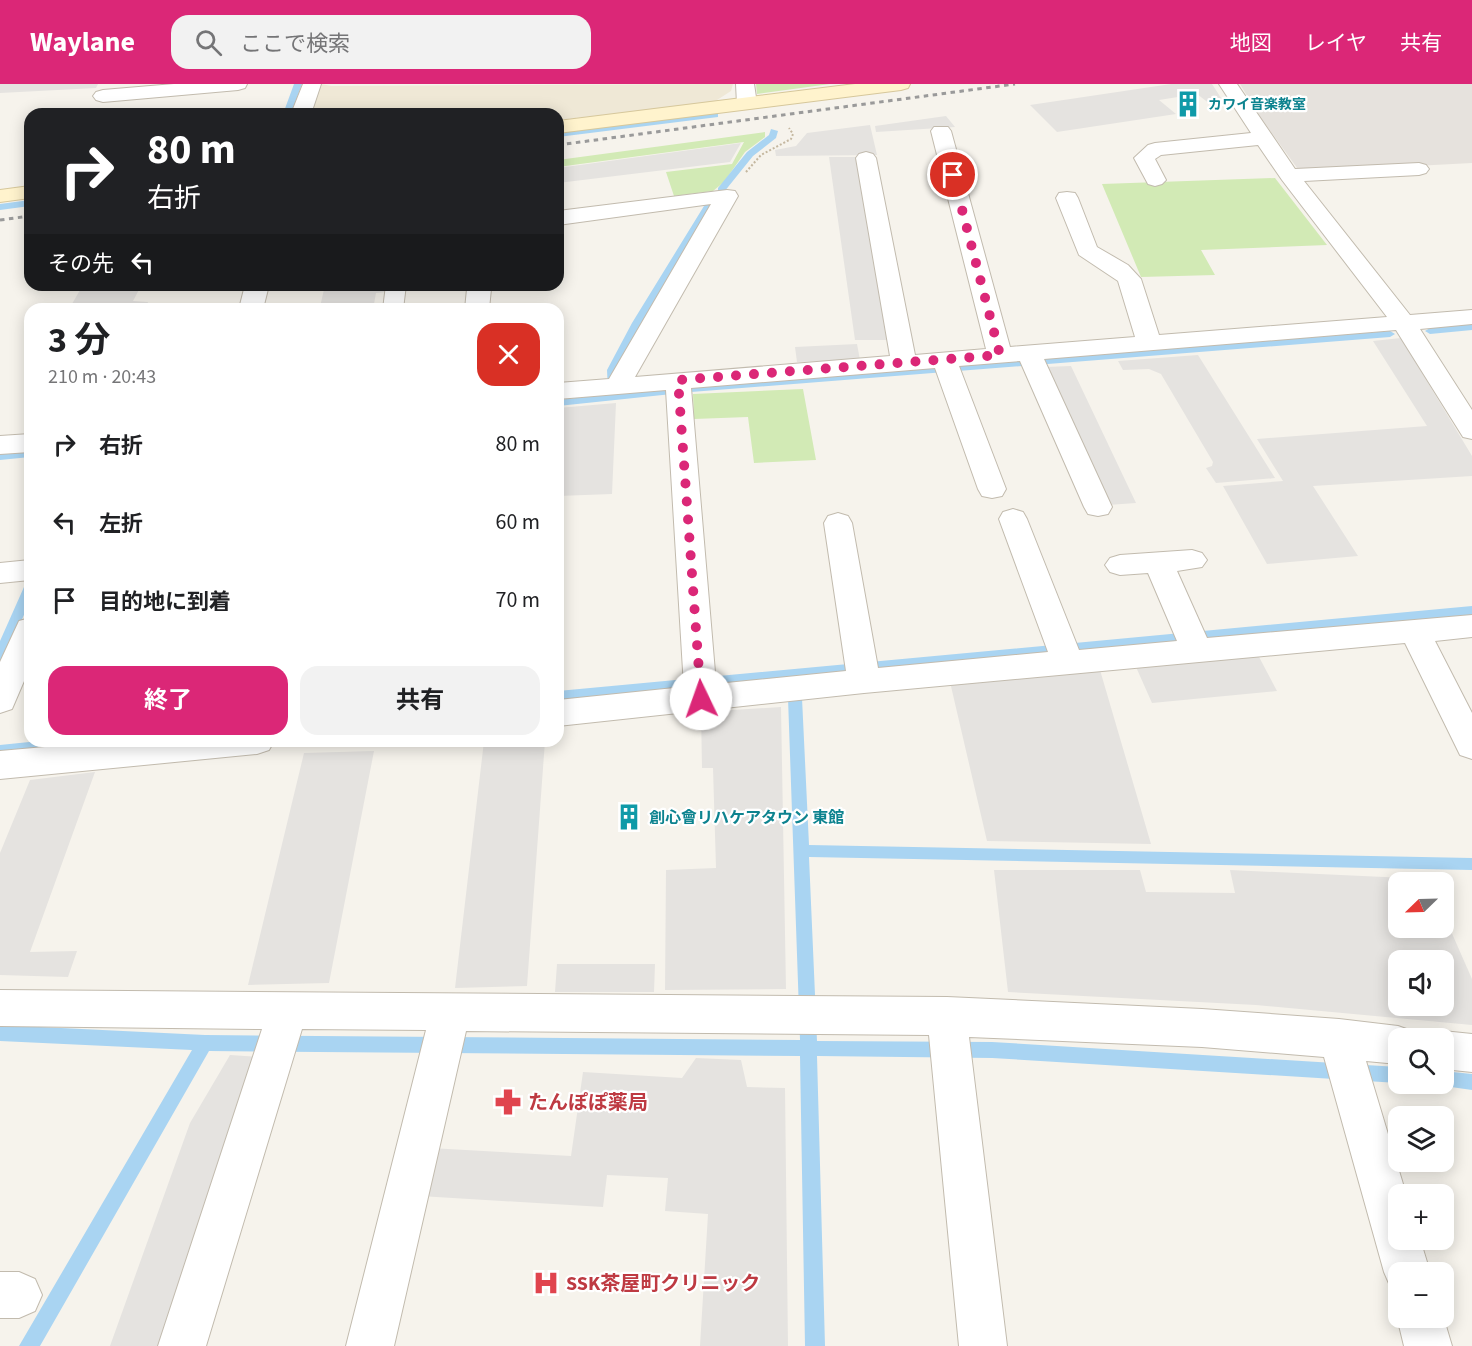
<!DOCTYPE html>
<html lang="ja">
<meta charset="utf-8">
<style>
body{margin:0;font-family:"Source Sans 3","Noto Sans JP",sans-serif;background:#f2f2f2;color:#202124;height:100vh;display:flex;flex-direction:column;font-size:22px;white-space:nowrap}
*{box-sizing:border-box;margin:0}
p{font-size:20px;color:#757577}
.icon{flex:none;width:33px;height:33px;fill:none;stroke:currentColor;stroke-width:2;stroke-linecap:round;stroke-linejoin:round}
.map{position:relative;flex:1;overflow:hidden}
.details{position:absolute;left:24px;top:219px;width:540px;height:444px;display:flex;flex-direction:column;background:#fff;border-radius:18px;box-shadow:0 3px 15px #0003}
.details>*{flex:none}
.guide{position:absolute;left:24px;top:24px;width:540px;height:183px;border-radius:18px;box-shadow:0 3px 15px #0003;background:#202124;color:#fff;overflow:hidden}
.needle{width:39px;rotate:247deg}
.fabs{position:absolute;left:1388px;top:788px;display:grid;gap:12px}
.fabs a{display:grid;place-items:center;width:66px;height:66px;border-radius:12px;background:#fff;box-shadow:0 3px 15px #0003;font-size:30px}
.pin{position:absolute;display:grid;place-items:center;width:51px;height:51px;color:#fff;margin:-26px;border:3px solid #fff;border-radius:50%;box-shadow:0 2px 6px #0007}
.me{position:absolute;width:66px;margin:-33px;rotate:357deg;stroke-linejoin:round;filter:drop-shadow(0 0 4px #0008)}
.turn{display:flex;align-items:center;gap:21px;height:126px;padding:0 24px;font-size:27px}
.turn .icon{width:78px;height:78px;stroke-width:2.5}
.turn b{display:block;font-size:42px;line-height:51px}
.then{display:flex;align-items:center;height:57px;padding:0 24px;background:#0003;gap:12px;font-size:22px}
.round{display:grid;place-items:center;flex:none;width:63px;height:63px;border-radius:18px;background:#f2f2f2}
.summary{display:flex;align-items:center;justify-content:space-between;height:102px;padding:0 24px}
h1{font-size:36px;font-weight:700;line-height:45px}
.action{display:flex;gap:12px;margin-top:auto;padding:12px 24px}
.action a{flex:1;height:69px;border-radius:18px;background:#db2777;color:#fff;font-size:24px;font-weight:700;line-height:69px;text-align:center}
.action a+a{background:#f2f2f2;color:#202124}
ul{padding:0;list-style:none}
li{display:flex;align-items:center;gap:18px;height:78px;padding:0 24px}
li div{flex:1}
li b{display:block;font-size:22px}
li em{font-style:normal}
header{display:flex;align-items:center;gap:36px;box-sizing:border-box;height:84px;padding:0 30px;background:#db2777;color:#fff}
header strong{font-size:28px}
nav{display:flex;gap:33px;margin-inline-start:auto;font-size:21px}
.search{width:420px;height:54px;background:#f2f2f2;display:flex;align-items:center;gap:15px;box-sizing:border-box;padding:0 21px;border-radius:18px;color:#757577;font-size:22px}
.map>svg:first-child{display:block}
.industrial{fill:#e6e2dd}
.education{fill:#efe8d6}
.green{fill:#d2eab5}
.parking{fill:#e5e3e0;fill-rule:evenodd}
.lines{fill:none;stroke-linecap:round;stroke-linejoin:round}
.stream{fill:#a9d4f2;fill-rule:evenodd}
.lane-casing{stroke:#c2bbae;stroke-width:2}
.street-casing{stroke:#c2bbae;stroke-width:2}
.secondary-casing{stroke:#d6c79b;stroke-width:2}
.path{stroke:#c4b79f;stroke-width:2;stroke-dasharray:2 2;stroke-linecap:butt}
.lane{fill:#fff;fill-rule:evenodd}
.street{fill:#fff;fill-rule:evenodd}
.secondary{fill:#fff3cd;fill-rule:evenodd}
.rail{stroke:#9a9a9a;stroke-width:3;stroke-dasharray:4.5 4.5;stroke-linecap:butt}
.route{stroke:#db2777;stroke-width:10;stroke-dasharray:0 18}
.labels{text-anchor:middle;stroke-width:4.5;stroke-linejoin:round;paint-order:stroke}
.far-culture-label{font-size:14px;font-weight:bold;fill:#0d838f;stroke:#fff;text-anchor:start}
.culture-label{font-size:16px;font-weight:bold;fill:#0d838f;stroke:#fff;text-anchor:start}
.near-health-label{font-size:20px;font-weight:bold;fill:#be3a42;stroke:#fff;text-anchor:start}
</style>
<header>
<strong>Waylane</strong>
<div class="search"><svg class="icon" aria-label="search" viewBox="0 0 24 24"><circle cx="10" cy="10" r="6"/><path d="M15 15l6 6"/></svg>ここで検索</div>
<nav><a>地図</a><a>レイヤ</a><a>共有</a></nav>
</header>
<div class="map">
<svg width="1472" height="1262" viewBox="0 0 1472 1262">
<rect width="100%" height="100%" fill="#f6f3ec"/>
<!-- industrial -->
<path class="industrial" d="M 1240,0 L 1472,0 L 1472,79 L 1300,88 L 1258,30 Z"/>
<!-- education -->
<path class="education" d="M 321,0 L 331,2 L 733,0 L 731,7 L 714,18 L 558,36 L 558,30 L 309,30 Z"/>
<!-- green -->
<path class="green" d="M 756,0 L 830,0 L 757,10 Z
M 765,48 L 765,53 L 745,68 L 724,98 L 713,107 L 674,112 L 666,88 L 732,80 L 744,58 L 558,83 L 558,76 Z
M 1275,94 L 1327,161 L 1201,166 L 1215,191 L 1141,193 L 1102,100 Z
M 803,305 L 816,376 L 754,379 L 748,333 L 694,335 L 693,310 Z"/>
<!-- parking -->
<path class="parking" d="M 0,0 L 98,0 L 96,4 L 0,9 Z
M 1171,0 L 1212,0 L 1223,17 L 1210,20 L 1197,10 L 1159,16 L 1176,30 L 1057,48 L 1030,21 Z
M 946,32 L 955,43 L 876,48 L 875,42 Z
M 870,41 L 877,71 L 776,72 L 775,66 L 796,62 L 807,49 Z
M 741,59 L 730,78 L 558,99 L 558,84 Z
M 829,73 L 857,73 L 888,256 L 855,256 Z
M 83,201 L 152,201 L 141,202 L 133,217 L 148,218 L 145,225 L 69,225 Z
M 325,201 L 388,201 L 387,208 L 376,209 L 374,220 L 320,223 Z
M 1401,254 L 1472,372 L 1472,392 L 1313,402 L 1358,472 L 1267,480 L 1223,402 L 1283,397 L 1257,355 L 1427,342 L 1373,257 Z
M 857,260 L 860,276 L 797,278 L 795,263 Z
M 1198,271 L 1275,394 L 1216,399 L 1206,384 L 1212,382 L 1213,378 L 1161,290 L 1149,285 L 1123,286 L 1118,277 Z
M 1071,282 L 1136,419 L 1108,421 L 1045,283 Z
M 616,319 L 612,410 L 558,412 L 558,324 Z
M 1258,571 L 1277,607 L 1152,619 L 1136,583 Z
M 1100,586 L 1151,760 L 987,757 L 950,598 Z
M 781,623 L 786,905 L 665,906 L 666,786 L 716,784 L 713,684 L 702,684 L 701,628 Z
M 484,657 L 545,657 L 527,902 L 455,904 Z
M 374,667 L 329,899 L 248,901 L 304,669 Z
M 95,688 L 30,868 L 77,867 L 68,893 L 0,891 L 0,769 L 30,696 Z
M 994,786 L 1140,786 L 1146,808 L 1235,809 L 1230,786 L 1428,795 L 1429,798 L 1398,798 L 1398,843 L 1443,843 L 1443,829 L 1472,895 L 1472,941 L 1256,921 L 1008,908 ZM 1398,876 L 1443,876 L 1443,921 L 1398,921 Z
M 557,880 L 655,880 L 654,908 L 555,908 Z
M 230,971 L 260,973 L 164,1262 L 110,1262 L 190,1039 Z
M 696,974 L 741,976 L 747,1003 L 785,1004 L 788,1262 L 700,1262 L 708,1130 L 665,1127 L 668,1094 L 607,1091 L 603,1123 L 420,1112 L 430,1064 L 571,1072 L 583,988 L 682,994 Z"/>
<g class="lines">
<!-- stream -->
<path class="stream" d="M 294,0 L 302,0 L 291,30 L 283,30 Z
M 715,29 L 718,29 L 718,33 L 558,53 L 558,49 Z
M 771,45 L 778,47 L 776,54 L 753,72 L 724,108 L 718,108 L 718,104 L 747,68 L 769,51 Z
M 30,116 L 30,122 L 0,126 L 0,120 Z
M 708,119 L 712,122 L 642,239 L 617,286 L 618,307 L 614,310 L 691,302 L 1390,247 L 1395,250 L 1390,253 L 691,308 L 558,322 L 558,316 L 612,310 L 608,307 L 607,286 L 632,239 L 704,122 Z
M 1472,240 L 1472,246 L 1430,250 L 1425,247 L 1430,244 Z
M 30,365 L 30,373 L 0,376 L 0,368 Z
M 30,499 L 30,517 L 6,572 L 0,577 L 0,557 L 24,503 Z
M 1472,522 L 1472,532 L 558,617 L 558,607 Z
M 795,609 L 802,614 L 809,761 L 1472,774 L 1472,786 L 809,773 L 817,957 L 992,958 L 1398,983 L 1398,999 L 992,974 L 817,972 L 825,1262 L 805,1262 L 800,972 L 209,967 L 40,1262 L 19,1262 L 192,966 L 0,957 L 0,941 L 205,951 L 800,956 L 788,614 Z
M 39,657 L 103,657 L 101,661 L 96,662 L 0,671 L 0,661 Z
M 1443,987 L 1472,990 L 1472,1006 L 1437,1001 L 1436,999 L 1443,999 Z"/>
<!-- lane casing -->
<g class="lane-casing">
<path id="lane" d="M 386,201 L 406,201 L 403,225 L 383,225 Z"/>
</g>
<!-- street casing -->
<g class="street-casing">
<path id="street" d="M 174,0 L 247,0 L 245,4 L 238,6 L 103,18 L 96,16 L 93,12 L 96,8 L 103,6 Z
M 303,0 L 321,0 L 311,30 L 291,30 Z
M 736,0 L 754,0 L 757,20 L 754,24 L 740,24 L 737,20 Z
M 1219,0 L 1237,0 L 1295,85 L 1419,79 L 1426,81 L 1429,85 L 1426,89 L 1419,91 L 1304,97 L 1410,231 L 1472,226 L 1472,240 L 1420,245 L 1472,326 L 1472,355 L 1463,353 L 1396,246 L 1044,275 L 1112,423 L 1108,430 L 1098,432 L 1088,430 L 1084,423 L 1020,277 L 959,282 L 1006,405 L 1002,412 L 992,414 L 982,412 L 978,405 L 935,284 L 691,304 L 716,600 L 846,587 L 824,439 L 828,432 L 838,429 L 848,432 L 852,439 L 878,584 L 1048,568 L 999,435 L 1003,428 L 1013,425 L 1023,428 L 1027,435 L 1079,566 L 1177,557 L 1148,489 L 1120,491 L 1110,488 L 1105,481 L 1110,474 L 1120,471 L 1192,466 L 1202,469 L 1207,476 L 1202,483 L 1177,487 L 1207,554 L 1472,531 L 1472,553 L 1435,557 L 1472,629 L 1472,675 L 1460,671 L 1405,559 L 864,609 L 558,642 L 558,616 L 684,603 L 666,306 L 558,315 L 558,299 L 609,295 L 711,120 L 558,141 L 558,127 L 727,106 L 735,107 L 738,112 L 635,293 L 890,272 L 856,74 L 859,70 L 866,68 L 873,70 L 876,74 L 915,271 L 986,265 L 931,47 L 934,43 L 948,43 L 951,47 L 1010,263 L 1135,253 L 1118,197 L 1079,171 L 1056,114 L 1059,109 L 1067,108 L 1075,109 L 1078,114 L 1097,163 L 1128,181 L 1141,195 L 1159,251 L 1387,233 L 1282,96 L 1258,61 L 1161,71 L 1155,75 L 1166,96 L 1162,100 L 1155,102 L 1148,100 L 1134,74 L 1148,61 L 1155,59 L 1251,49 Z
M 245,201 L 269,201 L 263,225 L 239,225 Z
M 470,201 L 494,201 L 491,205 L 489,225 L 465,225 L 467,205 Z
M 30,350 L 30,368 L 0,370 L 0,352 Z
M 30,476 L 30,496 L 0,499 L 0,479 Z
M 30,534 L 30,583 L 12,625 L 0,629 L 0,578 L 19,537 Z
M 112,657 L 274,657 L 269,666 L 257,670 L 0,695 L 0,667 Z
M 0,906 L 947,913 L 1202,925 L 1339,935 L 1398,942 L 1412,947 L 1415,954 L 1398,954 L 1398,980 L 1366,977 L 1406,1110 L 1398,1110 L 1398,1155 L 1420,1155 L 1430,1188 L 1398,1188 L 1398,1207 L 1391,1204 L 1384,1188 L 1324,973 L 1202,963 L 969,953 L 1007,1262 L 959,1262 L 929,951 L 466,947 L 394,1262 L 346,1262 L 426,946 L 302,945 L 206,1262 L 158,1262 L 262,945 L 0,942 Z
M 1443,947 L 1472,950 L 1472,988 L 1443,985 L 1443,954 L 1428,954 Z
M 0,1188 L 19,1188 L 35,1195 L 42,1211 L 35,1227 L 19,1234 L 0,1234 Z
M 1398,1230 L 1398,1233 L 1443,1232 L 1452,1262 L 1404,1262 L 1397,1233 Z"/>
</g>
<!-- secondary casing -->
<g class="secondary-casing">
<path id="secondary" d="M 855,0 L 910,0 L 908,4 L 901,6 L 558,49 L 558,37 Z
M 30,102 L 30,114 L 0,118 L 0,106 Z"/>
</g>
<!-- path -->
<path class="path" d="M 746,88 L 761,71 L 791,55 L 793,50 L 789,44"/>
<!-- lane -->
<use href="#lane" class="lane"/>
<!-- street -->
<use href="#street" class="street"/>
<!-- secondary -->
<use href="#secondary" class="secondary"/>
<!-- rail -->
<path class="rail" d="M 558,61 L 1015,0
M 0,136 L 30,132"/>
</g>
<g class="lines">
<!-- route -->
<path class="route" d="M 701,615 L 678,296 L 1000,271 L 953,91"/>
</g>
<!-- icons -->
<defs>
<g id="building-bare" transform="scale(2.07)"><path d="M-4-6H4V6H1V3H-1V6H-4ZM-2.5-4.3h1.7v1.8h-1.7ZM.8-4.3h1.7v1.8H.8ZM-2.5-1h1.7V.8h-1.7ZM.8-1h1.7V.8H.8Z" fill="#0f9aa8" stroke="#fff" stroke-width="2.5" paint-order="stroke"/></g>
<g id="pharmacy-bare" transform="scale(2.07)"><path d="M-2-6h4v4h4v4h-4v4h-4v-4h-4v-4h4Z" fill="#e0444e" stroke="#fff" stroke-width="2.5" paint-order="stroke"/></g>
<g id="hospital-bare" transform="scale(2.07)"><path d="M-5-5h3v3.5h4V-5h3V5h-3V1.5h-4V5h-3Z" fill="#e0444e" stroke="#fff" stroke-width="2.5" paint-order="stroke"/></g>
</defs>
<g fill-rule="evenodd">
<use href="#building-bare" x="1188" y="20"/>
<use href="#building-bare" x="629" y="733"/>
<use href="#pharmacy-bare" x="508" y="1018"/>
<use href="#hospital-bare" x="546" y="1199"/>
</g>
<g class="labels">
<!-- far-culture labels -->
<g class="far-culture-label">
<text x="1208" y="25">カワイ音楽教室</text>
</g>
<!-- culture labels -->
<g class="culture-label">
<text x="649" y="739">創心會リハケアタウン 東館</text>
</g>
<!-- near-health labels -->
<g class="near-health-label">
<text x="528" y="1025">たんぽぽ薬局</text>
<text x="566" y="1206">SSK茶屋町クリニック</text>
</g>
</g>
</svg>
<div class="fabs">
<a><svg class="needle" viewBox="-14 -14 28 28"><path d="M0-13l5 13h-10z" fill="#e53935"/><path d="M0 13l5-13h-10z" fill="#757577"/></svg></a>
<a><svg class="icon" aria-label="sound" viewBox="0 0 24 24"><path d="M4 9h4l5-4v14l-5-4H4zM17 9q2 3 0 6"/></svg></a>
<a><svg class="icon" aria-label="search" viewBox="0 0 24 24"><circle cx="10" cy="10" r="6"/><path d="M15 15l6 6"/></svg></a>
<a><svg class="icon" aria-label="layers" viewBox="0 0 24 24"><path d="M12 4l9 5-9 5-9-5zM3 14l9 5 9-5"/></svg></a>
<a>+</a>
<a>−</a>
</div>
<div class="pin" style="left:953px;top:91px;background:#d93025"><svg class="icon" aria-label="arrive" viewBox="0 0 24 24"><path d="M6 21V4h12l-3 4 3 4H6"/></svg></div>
<svg class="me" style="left:701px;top:615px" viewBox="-20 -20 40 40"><circle r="19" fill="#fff"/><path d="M0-13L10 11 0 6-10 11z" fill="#db2777"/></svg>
<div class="guide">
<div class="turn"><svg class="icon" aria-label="right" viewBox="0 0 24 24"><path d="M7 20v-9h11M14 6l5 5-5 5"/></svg><div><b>80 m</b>右折</div></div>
<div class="then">その先<svg class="icon" aria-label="left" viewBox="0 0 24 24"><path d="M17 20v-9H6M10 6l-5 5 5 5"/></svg></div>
</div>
<section class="details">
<div class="summary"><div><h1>3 分</h1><p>210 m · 20:43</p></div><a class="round" style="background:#d93025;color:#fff"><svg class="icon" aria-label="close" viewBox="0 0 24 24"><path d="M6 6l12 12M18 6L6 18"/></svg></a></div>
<ul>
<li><svg class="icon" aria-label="right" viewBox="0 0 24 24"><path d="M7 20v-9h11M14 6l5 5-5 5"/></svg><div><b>右折</b></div><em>80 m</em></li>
<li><svg class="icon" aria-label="left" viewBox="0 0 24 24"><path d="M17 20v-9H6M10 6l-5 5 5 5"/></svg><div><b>左折</b></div><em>60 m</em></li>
<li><svg class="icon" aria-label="arrive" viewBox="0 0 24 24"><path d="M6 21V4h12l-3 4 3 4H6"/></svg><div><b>目的地に到着</b></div><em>70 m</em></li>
</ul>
<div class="action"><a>終了</a><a>共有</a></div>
</section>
</div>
